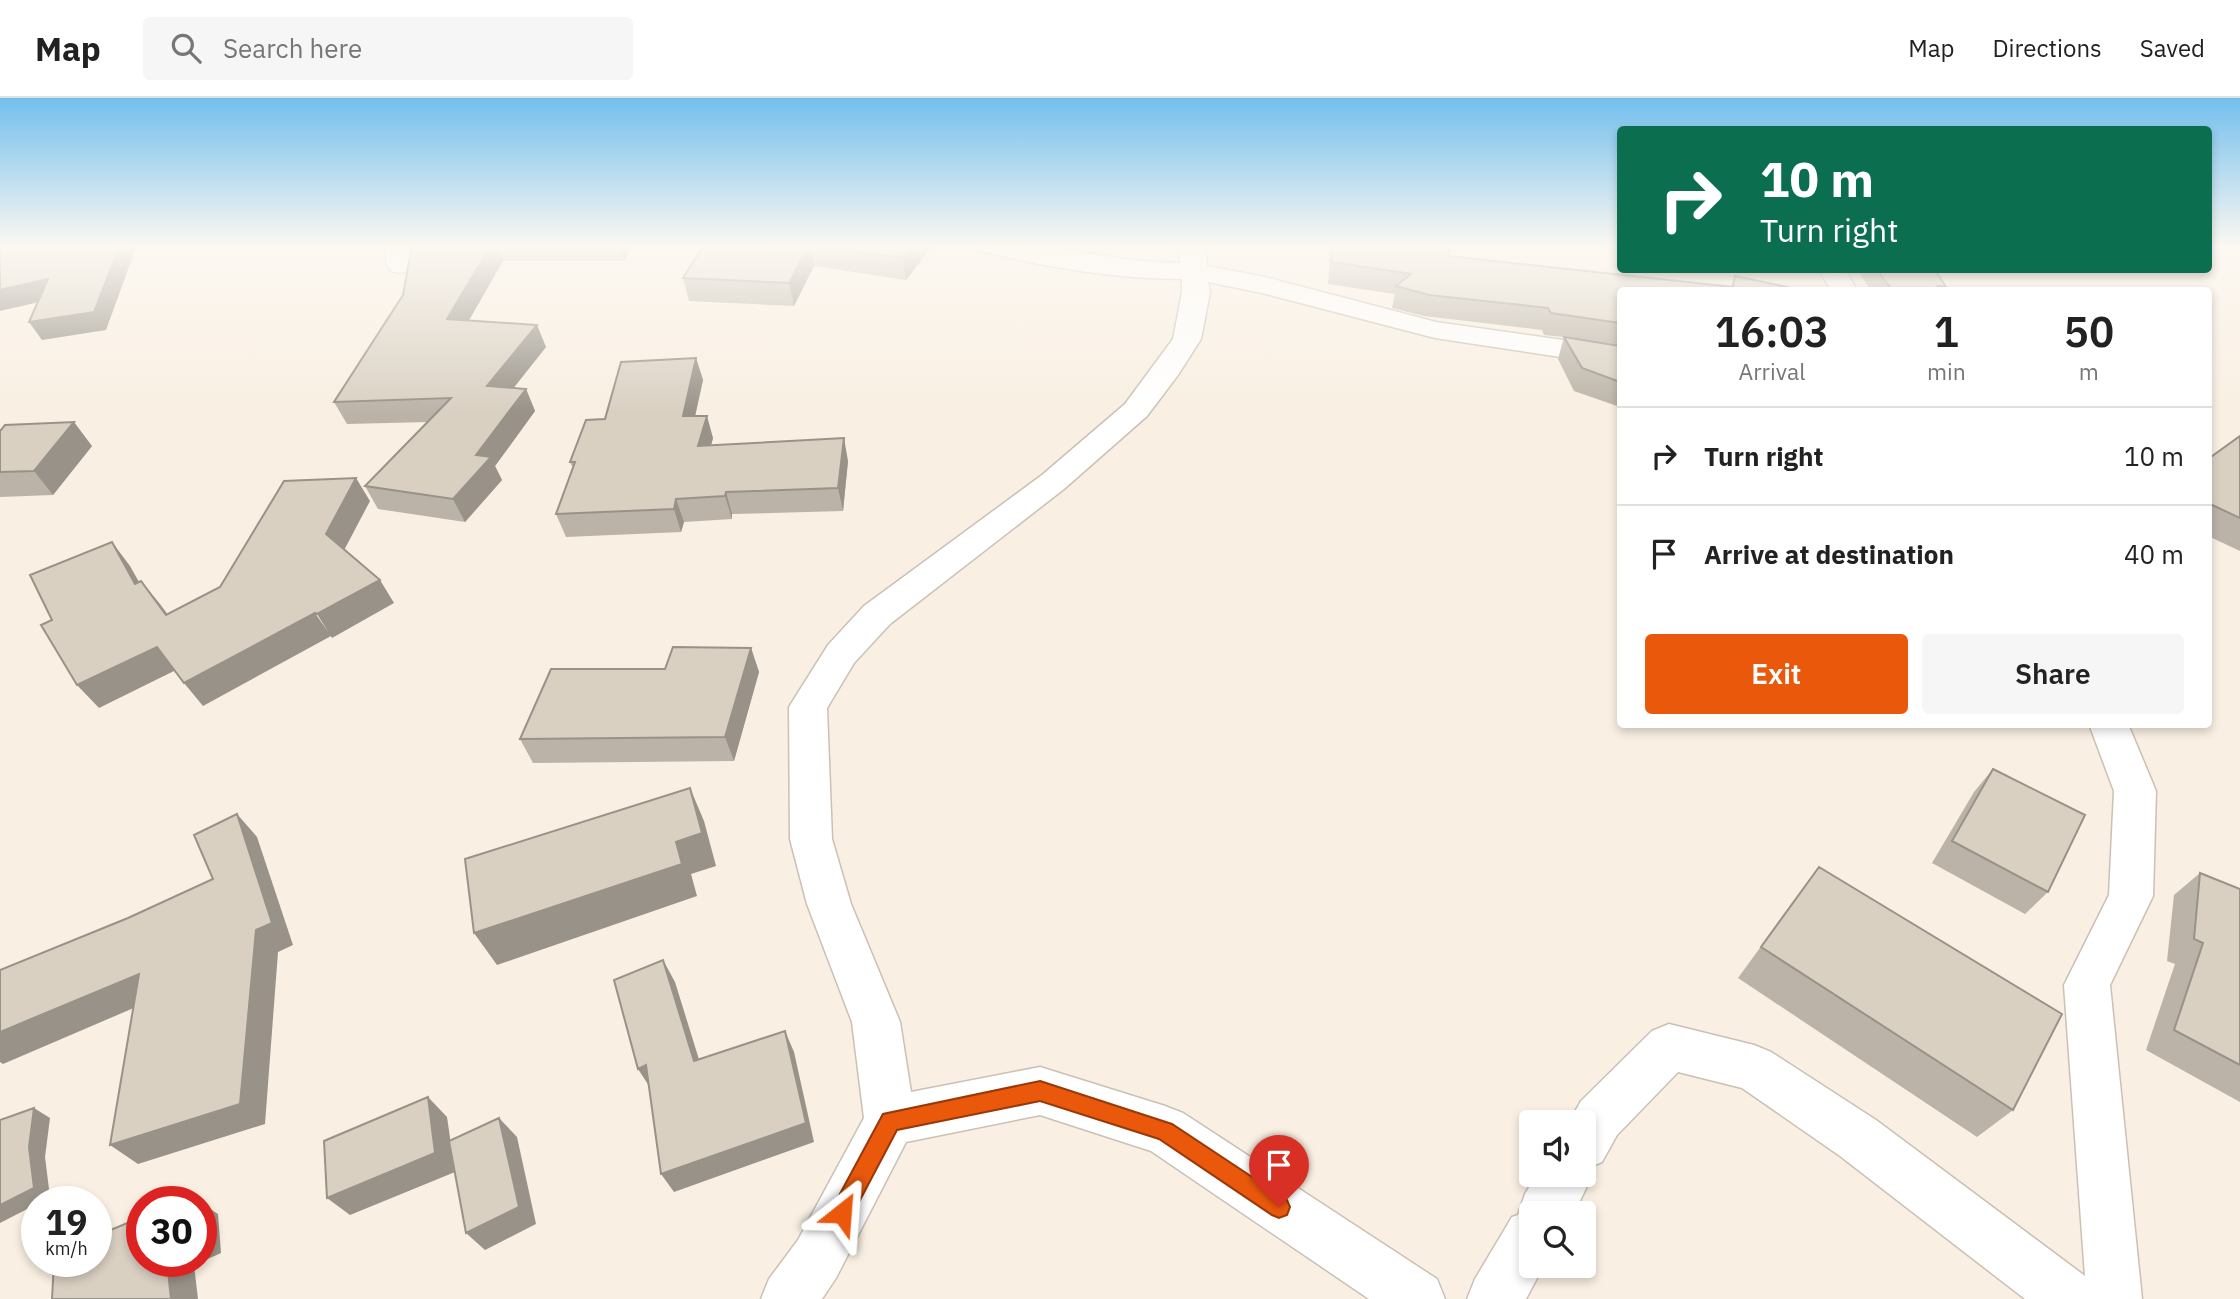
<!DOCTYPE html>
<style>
body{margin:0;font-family:"IBM Plex Sans",sans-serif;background:#f6f6f6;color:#222;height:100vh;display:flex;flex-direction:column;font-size:26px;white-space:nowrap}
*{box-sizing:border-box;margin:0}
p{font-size:23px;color:#767676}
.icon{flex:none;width:38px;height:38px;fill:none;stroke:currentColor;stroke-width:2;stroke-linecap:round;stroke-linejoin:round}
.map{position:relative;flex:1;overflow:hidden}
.side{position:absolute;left:1617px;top:189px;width:595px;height:441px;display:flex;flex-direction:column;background:#fff;border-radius:7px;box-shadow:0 4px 10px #0003}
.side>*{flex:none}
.guide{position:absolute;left:1617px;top:28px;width:595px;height:147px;border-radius:7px;box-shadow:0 4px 10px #0003;background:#0b6e4f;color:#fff;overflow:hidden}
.controls{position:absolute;left:1519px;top:1012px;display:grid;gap:14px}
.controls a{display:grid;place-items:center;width:77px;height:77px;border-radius:7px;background:#fff;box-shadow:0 4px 10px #0003;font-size:35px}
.speed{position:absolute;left:21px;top:1088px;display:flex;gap:14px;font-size:35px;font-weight:700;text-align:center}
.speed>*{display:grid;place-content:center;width:91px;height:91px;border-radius:50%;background:#fff;box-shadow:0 4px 10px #0003;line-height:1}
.speed small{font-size:18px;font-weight:400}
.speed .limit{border:10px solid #d22;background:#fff;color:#111}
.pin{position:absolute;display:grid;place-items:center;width:60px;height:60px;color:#fff;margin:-72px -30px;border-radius:50% 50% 50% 0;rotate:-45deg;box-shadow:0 0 7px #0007}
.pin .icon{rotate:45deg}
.me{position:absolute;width:77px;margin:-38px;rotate:28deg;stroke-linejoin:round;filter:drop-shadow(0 0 5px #0008)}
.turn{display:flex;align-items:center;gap:24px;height:147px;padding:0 28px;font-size:32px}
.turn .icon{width:91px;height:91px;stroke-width:2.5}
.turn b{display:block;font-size:49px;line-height:60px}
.eta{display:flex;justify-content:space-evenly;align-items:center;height:119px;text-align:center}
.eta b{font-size:42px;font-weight:600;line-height:49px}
.primary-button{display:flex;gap:14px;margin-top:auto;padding:14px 28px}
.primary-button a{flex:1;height:80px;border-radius:7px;background:#ea580c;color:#fff;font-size:28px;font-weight:600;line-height:80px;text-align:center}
.primary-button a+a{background:#f6f6f6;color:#222}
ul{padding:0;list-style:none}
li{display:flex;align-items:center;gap:21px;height:98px;padding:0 28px;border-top:2px solid #e0e0e0}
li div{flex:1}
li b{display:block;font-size:26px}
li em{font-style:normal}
header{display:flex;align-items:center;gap:42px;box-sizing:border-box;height:98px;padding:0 35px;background:#fff;border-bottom:2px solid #e0e0e0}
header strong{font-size:33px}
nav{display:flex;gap:38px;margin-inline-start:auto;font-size:24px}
.search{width:490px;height:63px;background:#f6f6f6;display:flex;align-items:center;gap:18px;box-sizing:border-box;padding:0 24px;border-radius:7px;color:#767676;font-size:26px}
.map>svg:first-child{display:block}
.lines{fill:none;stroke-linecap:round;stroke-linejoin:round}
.minor-casing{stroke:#cac1b4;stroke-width:3}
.minor{fill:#fff;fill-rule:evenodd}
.wall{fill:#bbb3a7}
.shaded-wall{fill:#989288}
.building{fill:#d9d0c2;stroke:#989288;stroke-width:2}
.route{fill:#ea580c;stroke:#983908;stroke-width:2}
</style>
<header>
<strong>Map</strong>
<div class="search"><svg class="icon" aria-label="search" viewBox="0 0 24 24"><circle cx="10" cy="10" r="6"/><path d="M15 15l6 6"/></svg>Search here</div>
<nav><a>Map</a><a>Directions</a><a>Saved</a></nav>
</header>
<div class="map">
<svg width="2240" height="1201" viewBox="0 0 2240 1201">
<rect width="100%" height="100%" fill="#f9efe2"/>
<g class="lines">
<!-- minor casing -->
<g class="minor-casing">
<path id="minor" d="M 385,147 L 411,147 L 413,167 L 409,173 L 400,175 L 391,173 L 387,167 Z
M 973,147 C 1042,141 1111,165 1180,165 L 1179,147 L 1205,147 L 1207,168 L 1265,179 L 1436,224 L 1620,250 L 1620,268 L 1435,240 L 1262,195 L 1208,184 L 1210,194 L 1201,241 L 1178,277 L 1147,318 L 1064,391 L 890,526 L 854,565 L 827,610 L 832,741 L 851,806 L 900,924 L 911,994 L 1040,969 L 1165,1008 L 1183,1015 L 1437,1181 L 1445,1201 L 1369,1201 L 1151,1053 L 1040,1017 L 906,1044 L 836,1180 L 822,1201 L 761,1201 L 769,1181 L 798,1142 L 864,1020 L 852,924 L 807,806 L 790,741 L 789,609 L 828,547 L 864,508 L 1042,377 L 1125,306 L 1173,241 L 1182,194 L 1182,181 C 1114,181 1043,169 977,152 Z
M 1819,172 L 1845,172 L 1857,192 L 1831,192 Z
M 2089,626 L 2128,626 L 2156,693 L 2153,798 L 2110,887 L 2142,1201 L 2025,1201 L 1840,1058 L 1742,990 L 1678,974 L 1617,1037 L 1602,1064 L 1590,1069 L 1593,1076 L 1574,1115 L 1531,1115 L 1531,1167 L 1544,1167 L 1526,1201 L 1467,1201 L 1475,1181 L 1512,1119 L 1518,1117 L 1525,1096 L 1537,1076 L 1584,1076 L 1584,1024 L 1569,1024 L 1581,1003 L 1652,933 L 1669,926 L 1754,947 L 1771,954 L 1876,1022 L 2085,1178 L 2064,887 L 2109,797 L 2114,693 Z"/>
</g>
<!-- minor -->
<use href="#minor" class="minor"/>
</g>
<!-- wall -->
<path class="wall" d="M 412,147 L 633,147 L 624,163 L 503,163 L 469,222 L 546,249 L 513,290 L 526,291 L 535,313 L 495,368 L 502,382 L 465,424 L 378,411 L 365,388 L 428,324 L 347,326 L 334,304 L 403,197 Z
M 704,147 L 933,147 L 906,182 L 814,168 L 794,208 L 689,203 L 683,180 Z
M 1331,147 L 1449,147 L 1449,158 L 1731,189 L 1735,178 L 1801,192 L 1620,192 L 1620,309 L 1574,293 L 1558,261 L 1564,239 L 1544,237 L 1542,232 L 1424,218 L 1392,210 L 1395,196 L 1328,186 Z
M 1596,147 L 1620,147 L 1620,155 Z
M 1857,172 L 1935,172 L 1946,189 L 1944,192 L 1871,192 Z
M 696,260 L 703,282 L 695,318 L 713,340 L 711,347 L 848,363 L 843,413 L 732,416 L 732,421 L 684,424 L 681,434 L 566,439 L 556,416 L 573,370 L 570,364 L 605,321 Z
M 0,333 L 92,348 L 53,397 L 0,399 Z
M 2240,338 L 2240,453 L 2208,438 L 2208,361 Z
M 751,550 L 759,574 L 734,663 L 533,665 L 520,641 Z
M 1993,671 L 2048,794 L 2025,816 L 1932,765 L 1974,694 Z
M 1819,769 L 2013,1012 L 1977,1039 L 1738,880 Z
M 2200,775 L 2240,791 L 2240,1004 L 2146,952 L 2175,866 L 2167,863 L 2174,797 Z"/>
<!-- shaded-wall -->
<path class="shaded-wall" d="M 120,147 L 137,147 L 106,232 L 42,242 L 29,224 Z
M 491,147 L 497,147 L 503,163 L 457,243 L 447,221 Z
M 619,147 L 633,147 L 624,163 Z
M 810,147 L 814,168 L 794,208 L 789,185 Z
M 913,147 L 933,147 L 906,182 L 903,160 Z
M 48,181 L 61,199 L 0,213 L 0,192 Z
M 537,227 L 546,249 L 497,311 L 487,288 Z
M 696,260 L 703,282 L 690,341 L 683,318 Z
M 526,291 L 535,313 L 495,368 L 502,382 L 465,424 L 453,401 L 476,357 Z
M 707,318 L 713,340 L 705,370 L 698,348 Z
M 74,324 L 92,348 L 53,397 L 34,373 Z
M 844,340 L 848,363 L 843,413 L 838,390 Z
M 356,380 L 370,403 L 340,460 L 326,436 Z
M 726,394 L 732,416 L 732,421 L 725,398 Z
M 676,401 L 684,424 L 681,434 L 674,411 Z
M 112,444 L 130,468 L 153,509 L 135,486 Z
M 380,482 L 394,505 L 332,540 L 317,516 Z
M 141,483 L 160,506 L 185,540 L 166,517 Z
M 315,515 L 331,538 L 203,608 L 184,585 Z
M 157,549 L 176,572 L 99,610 L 77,587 Z
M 751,550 L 759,574 L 734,663 L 725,639 Z
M 690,690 L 704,723 L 716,768 L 691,776 L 697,798 L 497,867 L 474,835 L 676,744 Z
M 237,716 L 257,739 L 293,847 L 278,854 L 265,1026 L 138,1066 L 110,1047 L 240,1006 Z
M 663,862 L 675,884 L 706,984 L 694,963 Z
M 139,876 L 164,897 L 3,966 L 0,964 L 0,934 Z
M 785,933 L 794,954 L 814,1044 L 674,1094 L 661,1076 Z
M 646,967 L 651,991 L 638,971 Z
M 428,999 L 447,1019 L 455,1074 L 350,1117 L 327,1100 Z
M 34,1010 L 50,1020 L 45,1059 L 50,1099 L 39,1104 L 37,1104 L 37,1106 L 0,1125 L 0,1107 L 29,1049 Z
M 499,1020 L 517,1039 L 536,1126 L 485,1152 L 466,1135 Z
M 191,1098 L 201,1104 L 192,1104 Z
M 201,1105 L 218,1116 L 221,1155 L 201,1164 Z
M 167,1164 L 201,1164 L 194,1167 L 198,1201 L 171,1201 Z"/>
<!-- building -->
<path class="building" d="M 0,147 L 120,147 L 94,214 L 29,224 L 48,181 L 0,192 Z
M 412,147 L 491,147 L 447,221 L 537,227 L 487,288 L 526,291 L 476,357 L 491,359 L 453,401 L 365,388 L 451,300 L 334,304 L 403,197 Z
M 704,147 L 809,147 L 789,185 L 683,180 Z
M 814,147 L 913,147 L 903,160 Z
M 1332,147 L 1449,147 L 1449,158 L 1733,189 L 1735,178 L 1801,192 L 1620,192 L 1620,225 L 1551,215 L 1548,210 L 1429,197 L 1396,188 L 1411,176 L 1331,164 Z
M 1877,172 L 1935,172 L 1946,189 L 1938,188 L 1942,192 L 1892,192 Z
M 1564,239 L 1620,248 L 1620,284 L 1582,270 Z
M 696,260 L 683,318 L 707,318 L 698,348 L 844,340 L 838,390 L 726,394 L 725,398 L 676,401 L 674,411 L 556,416 L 575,364 L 570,364 L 586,322 L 605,321 L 621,264 Z
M 74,324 L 34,373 L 0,374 L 0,333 L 5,327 Z
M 2240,338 L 2240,420 L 2208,405 L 2208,361 Z
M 356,380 L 326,436 L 380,482 L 317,516 L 315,515 L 184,585 L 157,549 L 77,587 L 41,527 L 52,522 L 30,477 L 112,444 L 135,486 L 141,483 L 166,517 L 220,489 L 284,383 Z
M 673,549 L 751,550 L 725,639 L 520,641 L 551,571 L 665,571 Z
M 1993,671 L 2085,717 L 2048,794 L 1952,743 Z
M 690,690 L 702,735 L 676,744 L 682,766 L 474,835 L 465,761 Z
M 237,716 L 272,825 L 256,832 L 240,1006 L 110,1047 L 139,876 L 0,934 L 0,872 L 128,820 L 213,781 L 194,737 Z
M 1819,769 L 2062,916 L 2013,1012 L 1761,849 Z
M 2200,775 L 2240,791 L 2240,967 L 2174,932 L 2203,845 L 2194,841 Z
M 663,862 L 694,963 L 785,933 L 806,1025 L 661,1076 L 646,967 L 638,971 L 614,882 Z
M 428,999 L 435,1055 L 327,1100 L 324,1043 Z
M 34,1010 L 29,1049 L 34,1090 L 0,1107 L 0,1022 Z
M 499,1020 L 519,1109 L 466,1135 L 449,1043 Z
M 191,1098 L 192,1104 L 177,1104 Z
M 142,1119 L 142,1164 L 167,1164 L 171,1201 L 52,1201 L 54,1164 L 96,1164 L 96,1138 Z"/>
<!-- sky -->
<linearGradient id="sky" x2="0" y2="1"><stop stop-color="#73bfed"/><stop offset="0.47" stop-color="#fcf8f2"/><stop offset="1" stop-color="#fcf8f2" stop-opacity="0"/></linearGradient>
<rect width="2240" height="315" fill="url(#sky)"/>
<!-- route -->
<path class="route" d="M 1040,983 L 1172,1026 L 1287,1102 L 1290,1109 L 1287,1117 L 1279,1120 L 1272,1117 L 1159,1041 L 1040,1003 L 897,1032 L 849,1123 L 842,1126 L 834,1123 L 831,1115 L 834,1107 L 883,1016 Z"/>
</svg>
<div class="controls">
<a><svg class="icon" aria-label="sound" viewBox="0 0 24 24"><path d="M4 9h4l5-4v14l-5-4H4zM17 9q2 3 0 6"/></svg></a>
<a><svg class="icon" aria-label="search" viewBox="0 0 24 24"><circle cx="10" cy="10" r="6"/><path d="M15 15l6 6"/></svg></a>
</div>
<div class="speed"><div>19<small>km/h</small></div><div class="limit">30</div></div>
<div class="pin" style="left:1279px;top:1109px;background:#d93025"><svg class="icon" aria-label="arrive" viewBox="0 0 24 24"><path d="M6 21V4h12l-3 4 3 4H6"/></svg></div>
<svg class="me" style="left:842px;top:1115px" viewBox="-20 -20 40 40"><path d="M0-17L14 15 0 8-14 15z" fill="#ea580c" stroke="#fff" stroke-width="4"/></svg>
<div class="guide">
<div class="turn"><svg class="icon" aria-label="right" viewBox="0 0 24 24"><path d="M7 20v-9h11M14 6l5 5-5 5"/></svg><div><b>10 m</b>Turn right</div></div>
</div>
<section class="side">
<div class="eta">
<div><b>16:03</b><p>Arrival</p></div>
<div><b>1</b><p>min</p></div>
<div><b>50</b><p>m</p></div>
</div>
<ul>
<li><svg class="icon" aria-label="right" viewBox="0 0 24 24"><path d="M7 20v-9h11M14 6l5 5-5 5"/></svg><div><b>Turn right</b></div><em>10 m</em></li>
<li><svg class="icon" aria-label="arrive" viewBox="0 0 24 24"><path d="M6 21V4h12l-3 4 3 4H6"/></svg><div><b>Arrive at destination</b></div><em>40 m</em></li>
</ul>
<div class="primary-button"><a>Exit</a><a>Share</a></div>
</section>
</div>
